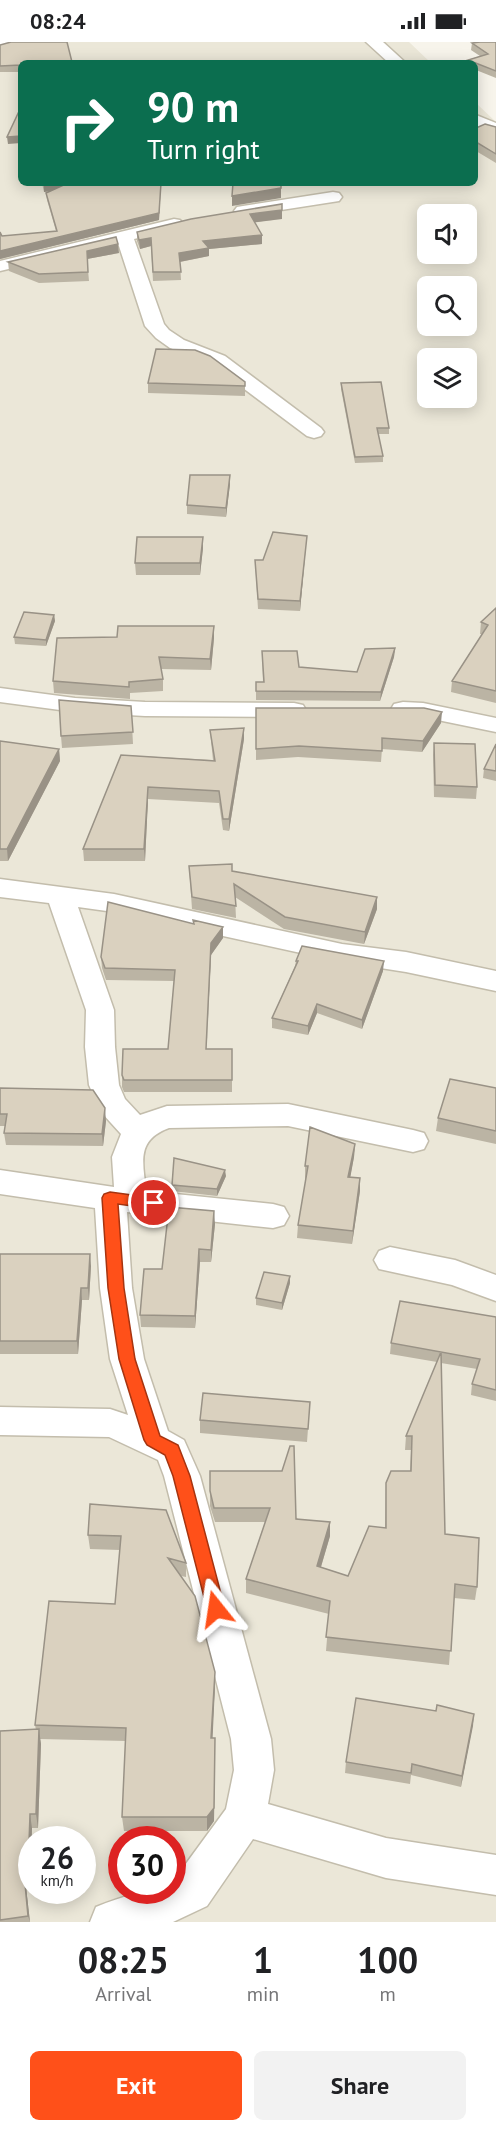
<!DOCTYPE html>
<style>
body{margin:0;font-family:"PT Sans",sans-serif;background:#f2f2f2;color:#202124;height:100vh;display:flex;flex-direction:column;font-size:22px;white-space:nowrap}
*{box-sizing:border-box;margin:0}
p{font-size:20px;color:#757577}
.icon{flex:none;width:33px;height:33px;fill:none;stroke:currentColor;stroke-width:2;stroke-linecap:round;stroke-linejoin:round}
.map{position:relative;height:1880px;overflow:hidden}
.drawer{display:flex;flex-direction:column;background:#fff;flex:1}
.drawer>*{flex:none}
.guide{position:absolute;left:18px;top:18px;width:460px;height:126px;border-radius:9px;box-shadow:0 3px 15px #0003;background:#0b6e4f;color:#fff;overflow:hidden}
.fabs{position:absolute;left:417px;top:162px;display:grid;gap:12px}
.fabs a{display:grid;place-items:center;width:60px;height:60px;border-radius:9px;background:#fff;box-shadow:0 3px 15px #0003;font-size:30px}
.speed{position:absolute;left:18px;top:1784px;display:flex;gap:12px;font-size:30px;font-weight:700;text-align:center}
.speed>*{display:grid;place-content:center;width:78px;height:78px;border-radius:50%;background:#fff;box-shadow:0 3px 15px #0003;line-height:1}
.speed small{font-size:15px;font-weight:400}
.speed .limit{border:9px solid #d22;background:#fff;color:#111}
.pin{position:absolute;display:grid;place-items:center;width:51px;height:51px;color:#fff;margin:-26px;border:3px solid #fff;border-radius:50%;box-shadow:0 2px 6px #0007}
.me{position:absolute;width:66px;margin:-33px;rotate:345deg;stroke-linejoin:round;filter:drop-shadow(0 0 4px #0008)}
.turn{display:flex;align-items:center;gap:21px;height:126px;padding:0 30px;font-size:27px}
.turn .icon{width:78px;height:78px;stroke-width:2.5}
.turn b{display:block;font-size:42px;line-height:51px}
.eta{display:flex;justify-content:space-evenly;align-items:center;height:102px;text-align:center}
.eta b{font-size:36px;font-weight:800;line-height:42px}
.button{display:flex;gap:12px;margin-top:auto;padding:12px 30px}
.button a{flex:1;height:69px;border-radius:9px;background:#ff5019;color:#fff;font-size:24px;font-weight:800;line-height:69px;text-align:center}
.button a+a{background:#f2f2f2;color:#202124}
.status{display:flex;justify-content:space-between;align-items:center;height:42px;padding:0 30px;background:#fff;direction:ltr}
.status svg{height:16px;fill:currentColor}
.map>svg:first-child{display:block}
.residential{fill:#ebe7d8;fill-rule:evenodd}
.lines{fill:none;stroke-linecap:round;stroke-linejoin:round}
.minor-casing{stroke:#c3bdac;stroke-width:3}
.minor{fill:#fff;fill-rule:evenodd}
.wall{fill:#bbb4a4}
.shaded-wall{fill:#999286}
.building{fill:#dad1bf;stroke:#999286;stroke-width:1.5}
.route{fill:#ff5019;stroke:#a63410;stroke-width:1.5}
</style>
<div class="status"><b>08:24</b><svg viewBox="0 0 49 12"><path d="M0 12V9h3v3zM5 12V6h3v6zM10 12V3h3v9zM15 12V0h3v12zM26 1h20v11H26zM47 4h2v5h-2z"/></svg></div>
<div class="map">
<svg width="496" height="1880" viewBox="0 0 496 1880">
<rect width="100%" height="100%" fill="#f7f4eb"/>
<!-- residential -->
<path class="residential" d="M 0,0 L 409,0 L 431,21 L 21,21 L 21,141 L 476,141 L 476,61 L 496,80 L 496,1880 L 0,1880 ZM 428,172 L 466,172 L 466,212 L 428,212 ZM 428,244 L 466,244 L 466,284 L 428,284 ZM 428,316 L 466,316 L 466,356 L 428,356 ZM 32,1797 L 82,1797 L 82,1848 L 32,1848 ZM 122,1797 L 172,1797 L 172,1848 L 122,1848 Z"/>
<g class="lines">
<!-- minor casing -->
<g class="minor-casing">
<path id="minor" d="M 0,0 L 19,0 L 16,3 L 0,7 Z
M 366,0 L 383,0 L 406,21 L 389,21 Z
M 476,73 L 496,81 L 496,92 L 476,84 Z
M 333,150 L 339,151 L 342,155 L 339,159 L 243,174 L 237,173 L 234,169 L 237,165 L 243,164 Z
M 174,177 L 180,178 L 183,182 L 180,186 L 134,197 L 164,282 L 169,288 L 184,298 L 225,314 L 321,386 L 324,390 L 321,394 L 314,396 L 307,394 L 211,322 L 170,306 L 156,296 L 145,284 L 118,201 L 0,229 L 0,219 Z
M 0,646 L 75,656 L 145,660 L 294,661 L 303,663 L 306,668 L 303,673 L 294,675 L 145,674 L 75,670 L 0,660 Z
M 403,660 L 423,661 L 496,676 L 496,690 L 423,675 L 394,672 L 391,667 L 394,662 Z
M 0,837 L 114,852 L 342,902 L 406,910 L 496,929 L 496,949 L 406,930 L 342,920 L 114,870 L 78,865 L 114,968 L 115,1005 L 119,1043 L 125,1057 L 140,1073 L 167,1064 L 288,1062 L 413,1088 L 424,1091 L 428,1099 L 424,1107 L 413,1110 L 288,1084 L 169,1086 C 136,1098 143,1120 146,1149 L 273,1162 L 284,1165 L 289,1174 L 284,1183 L 273,1186 L 127,1170 L 132,1246 L 144,1317 L 168,1389 L 184,1398 L 200,1434 L 271,1697 L 274,1728 L 268,1762 L 386,1796 L 496,1813 L 496,1853 L 386,1836 L 253,1797 L 207,1864 L 173,1880 L 90,1880 L 96,1865 C 123,1854 144,1848 172,1848 L 172,1837 L 177,1834 L 226,1767 L 234,1728 L 231,1697 L 164,1434 L 158,1418 L 109,1395 L 0,1393 L 0,1365 L 110,1367 L 128,1373 L 110,1317 L 100,1246 L 95,1166 L 0,1152 L 0,1128 L 114,1145 L 112,1115 L 121,1092 L 101,1070 L 89,1043 L 85,1005 L 86,968 L 49,861 L 0,855 Z
M 390,1205 L 455,1218 L 496,1233 L 496,1259 L 452,1243 L 379,1227 L 374,1218 L 379,1209 Z"/>
</g>
<!-- minor -->
<use href="#minor" class="minor"/>
</g>
<!-- wall -->
<path class="wall" d="M 67,0 L 72,21 L 21,21 L 21,30 L 0,30 L 0,3 Z
M 496,0 L 496,36 L 476,28 L 476,21 L 468,21 L 468,18 L 480,14 L 471,8 L 472,1 Z
M 496,85 L 496,121 L 476,109 L 476,86 Z
M 42,141 L 161,141 L 159,178 L 0,217 L 0,190 L 2,194 L 56,189 L 47,158 L 46,151 L 50,149 L 44,150 Z
M 282,177 L 254,180 L 262,193 L 262,202 L 209,207 L 209,214 L 180,220 L 181,238 L 153,239 L 151,204 L 140,207 L 137,199 L 137,190 Z
M 119,211 L 87,217 L 89,239 L 39,241 L 9,229 L 8,220 Z
M 245,340 L 245,354 L 148,351 L 148,341 Z
M 341,341 L 389,386 L 389,392 L 378,392 L 383,414 L 383,420 L 355,421 L 341,347 Z
M 230,442 L 226,475 L 187,472 L 187,463 Z
M 306,503 L 300,569 L 258,567 L 255,518 L 263,518 Z
M 203,506 L 200,533 L 136,533 L 135,521 Z
M 496,566 L 496,661 L 451,650 L 452,639 L 482,592 L 480,592 L 481,580 Z
M 54,573 L 55,579 L 46,604 L 15,602 L 14,595 Z
M 214,584 L 214,596 L 211,628 L 161,627 L 163,637 L 163,649 L 130,651 L 130,657 L 54,651 L 53,639 L 117,595 Z
M 395,606 L 394,615 L 380,659 L 256,658 L 256,640 L 263,640 L 262,609 L 299,625 L 357,630 Z
M 131,664 L 133,702 L 62,706 L 61,694 Z
M 256,666 L 441,681 L 422,710 L 382,707 L 381,720 L 298,715 L 256,718 Z
M 210,688 L 244,697 L 229,789 L 223,788 L 219,761 L 148,757 L 145,819 L 84,819 L 83,807 L 121,713 L 213,718 L 211,699 Z
M 0,699 L 59,707 L 60,719 L 8,819 L 0,819 Z
M 434,701 L 477,745 L 476,757 L 434,755 L 433,713 Z
M 496,702 L 496,739 L 483,736 L 484,727 Z
M 189,824 L 232,829 L 377,855 L 377,867 L 364,902 L 284,887 L 235,855 L 236,876 L 192,867 Z
M 194,882 L 223,885 L 223,896 L 211,913 L 206,1007 L 232,1007 L 232,1050 L 124,1050 L 122,1045 L 122,1033 L 168,1007 L 174,939 L 106,938 L 102,926 L 101,915 Z
M 296,919 L 383,929 L 362,987 L 317,971 L 308,993 L 272,986 L 272,976 L 295,924 Z
M 0,1046 L 106,1079 L 103,1104 L 6,1103 L 4,1091 L 5,1084 L 0,1084 Z
M 496,1046 L 496,1102 L 436,1089 L 438,1076 Z
M 355,1102 L 354,1115 L 350,1135 L 360,1149 L 352,1202 L 297,1196 L 298,1183 L 306,1137 L 305,1137 L 305,1124 Z
M 226,1134 L 217,1154 L 172,1149 L 172,1143 Z
M 215,1182 L 211,1220 L 200,1220 L 195,1286 L 141,1285 L 140,1273 L 162,1227 Z
M 0,1212 L 91,1224 L 89,1258 L 82,1258 L 78,1312 L 0,1312 Z
M 290,1241 L 282,1268 L 256,1263 L 256,1256 Z
M 496,1275 L 496,1359 L 471,1353 L 472,1342 L 477,1327 L 441,1321 L 445,1492 L 477,1545 L 475,1558 L 454,1556 L 449,1623 L 326,1609 L 329,1572 L 246,1551 L 246,1537 L 265,1480 L 215,1480 L 210,1464 L 210,1429 L 330,1494 L 321,1525 L 348,1534 L 385,1486 L 386,1441 L 410,1429 L 411,1408 L 405,1408 L 406,1394 L 437,1320 L 390,1312 L 391,1301 Z
M 310,1360 L 307,1400 L 200,1391 L 200,1378 Z
M 90,1462 L 186,1521 L 186,1535 L 181,1534 L 215,1644 L 212,1696 L 215,1696 L 214,1779 L 207,1789 L 124,1789 L 122,1775 L 126,1699 L 40,1697 L 41,1702 L 38,1786 L 32,1786 L 30,1844 L 26,1845 L 30,1880 L 0,1880 L 0,1689 L 36,1688 L 35,1683 L 115,1562 L 120,1508 L 90,1507 L 88,1493 Z
M 436,1669 L 474,1672 L 461,1745 L 411,1733 L 410,1742 L 345,1731 L 346,1720 Z"/>
<!-- shaded-wall -->
<path class="shaded-wall" d="M 21,94 L 21,101 L 8,102 L 7,95 Z
M 59,141 L 72,141 L 72,146 L 44,150 L 44,143 Z
M 161,141 L 159,178 L 0,217 L 0,209 L 159,171 Z
M 281,146 L 281,156 L 232,164 L 232,154 Z
M 282,168 L 282,177 L 250,181 L 250,172 Z
M 262,193 L 262,202 L 209,207 L 209,214 L 179,220 L 179,211 L 203,199 Z
M 151,196 L 151,204 L 140,207 L 139,198 Z
M 118,202 L 119,211 L 87,217 L 87,209 Z
M 230,433 L 230,442 L 226,475 L 226,466 Z
M 307,494 L 306,503 L 300,569 L 300,559 Z
M 203,495 L 203,506 L 200,533 L 200,521 Z
M 54,573 L 55,579 L 46,604 L 46,598 Z
M 214,584 L 214,596 L 211,628 L 210,617 Z
M 395,606 L 394,615 L 380,659 L 381,650 Z
M 442,670 L 441,681 L 422,710 L 423,699 Z
M 244,686 L 244,697 L 229,789 L 229,777 Z
M 59,707 L 60,719 L 8,819 L 7,807 Z
M 148,745 L 148,757 L 145,819 L 144,807 Z
M 377,855 L 377,867 L 364,902 L 365,890 Z
M 223,885 L 223,896 L 211,913 L 206,1019 L 211,901 Z
M 384,919 L 383,929 L 362,987 L 362,978 Z
M 317,962 L 317,971 L 308,993 L 308,984 Z
M 105,1066 L 106,1079 L 103,1104 L 102,1092 Z
M 355,1102 L 354,1115 L 348,1148 L 348,1135 Z
M 225,1128 L 226,1134 L 217,1154 L 217,1147 Z
M 360,1136 L 360,1149 L 352,1202 L 353,1189 Z
M 214,1169 L 215,1182 L 211,1220 L 211,1208 Z
M 199,1207 L 200,1220 L 195,1286 L 195,1274 Z
M 90,1212 L 91,1224 L 89,1258 L 88,1246 Z
M 290,1234 L 290,1241 L 282,1268 L 282,1261 Z
M 81,1246 L 82,1258 L 78,1312 L 77,1299 Z
M 330,1480 L 330,1494 L 317,1538 L 317,1524 Z
M 215,1630 L 215,1644 L 212,1709 L 211,1696 Z
M 474,1672 L 473,1684 L 461,1745 L 462,1734 Z
M 39,1687 L 41,1702 L 38,1786 L 36,1772 Z
M 215,1696 L 214,1779 L 207,1789 L 207,1775 Z
M 30,1772 L 32,1786 L 30,1844 L 28,1831 Z
M 24,1831 L 26,1845 L 30,1880 L 28,1874 Z"/>
<!-- building -->
<path class="building" d="M 11,0 L 67,0 L 72,20 L 47,21 L 21,21 L 21,23 L 0,24 L 0,3 Z
M 480,0 L 496,0 L 496,29 L 468,18 L 488,12 L 472,1 Z
M 21,65 L 21,94 L 7,95 Z
M 485,82 L 496,85 L 496,112 L 476,100 L 476,86 Z
M 43,141 L 59,141 L 44,143 Z
M 68,141 L 161,141 L 159,171 L 0,209 L 0,190 L 2,194 L 57,189 L 46,151 Z
M 233,141 L 281,141 L 281,146 L 232,154 Z
M 282,162 L 282,168 L 250,172 L 262,193 L 203,199 L 209,206 L 179,211 L 181,230 L 153,230 L 151,196 L 139,198 L 137,190 L 191,177 Z
M 116,195 L 118,202 L 87,209 L 88,230 L 39,232 L 8,220 Z
M 156,307 L 195,308 L 210,314 L 245,340 L 245,344 L 148,341 Z
M 381,340 L 389,386 L 377,386 L 383,414 L 355,415 L 341,341 Z
M 190,433 L 230,433 L 226,466 L 187,463 Z
M 273,490 L 307,494 L 300,559 L 258,557 L 255,518 L 263,518 Z
M 137,495 L 203,495 L 200,521 L 135,521 Z
M 496,566 L 496,649 L 452,639 L 488,583 L 481,580 Z
M 24,570 L 54,573 L 46,598 L 14,595 Z
M 118,584 L 214,584 L 210,617 L 159,615 L 163,637 L 129,640 L 129,645 L 53,639 L 57,596 L 117,595 Z
M 395,606 L 381,650 L 256,649 L 256,640 L 264,640 L 262,609 L 297,609 L 299,625 L 357,630 L 365,607 Z
M 59,658 L 131,664 L 133,690 L 61,694 Z
M 256,666 L 424,666 L 442,670 L 423,699 L 382,696 L 382,709 L 299,704 L 256,707 Z
M 244,686 L 229,777 L 223,777 L 219,749 L 148,745 L 144,807 L 83,807 L 121,713 L 215,719 L 210,688 Z
M 0,699 L 59,707 L 7,807 L 0,807 Z
M 434,701 L 475,702 L 477,745 L 435,743 Z
M 496,702 L 496,729 L 484,727 Z
M 232,822 L 232,829 L 377,855 L 365,890 L 285,875 L 234,842 L 236,864 L 192,855 L 189,824 Z
M 108,860 L 194,882 L 193,878 L 223,885 L 211,901 L 206,1007 L 232,1007 L 232,1038 L 124,1038 L 122,1033 L 123,1007 L 168,1007 L 175,928 L 105,926 L 101,915 Z
M 302,904 L 384,919 L 362,978 L 317,962 L 308,984 L 272,976 L 298,919 L 296,919 Z
M 450,1037 L 496,1046 L 496,1089 L 438,1076 Z
M 0,1046 L 93,1048 L 105,1066 L 102,1092 L 4,1091 L 7,1072 L 0,1072 Z
M 310,1085 L 355,1102 L 348,1135 L 360,1136 L 353,1189 L 298,1183 L 308,1124 L 305,1124 Z
M 174,1116 L 225,1128 L 217,1147 L 172,1143 Z
M 169,1165 L 214,1169 L 211,1208 L 199,1207 L 195,1274 L 140,1273 L 144,1227 L 162,1227 Z
M 0,1212 L 90,1212 L 88,1246 L 81,1246 L 77,1299 L 0,1299 Z
M 264,1230 L 290,1234 L 282,1261 L 256,1256 Z
M 400,1259 L 496,1275 L 496,1348 L 472,1342 L 480,1317 L 391,1301 Z
M 441,1310 L 445,1492 L 479,1496 L 477,1545 L 455,1542 L 451,1609 L 326,1595 L 330,1559 L 246,1537 L 270,1466 L 214,1466 L 210,1449 L 210,1429 L 282,1429 L 290,1404 L 294,1404 L 296,1477 L 330,1480 L 317,1524 L 348,1534 L 369,1484 L 386,1486 L 386,1441 L 391,1429 L 411,1429 L 412,1394 L 406,1394 Z
M 203,1351 L 310,1360 L 308,1387 L 200,1378 Z
M 90,1462 L 166,1468 L 186,1521 L 168,1516 L 195,1554 L 215,1630 L 211,1696 L 215,1696 L 214,1766 L 207,1775 L 122,1775 L 126,1686 L 35,1683 L 49,1559 L 115,1562 L 121,1494 L 88,1493 Z
M 356,1656 L 436,1669 L 437,1663 L 474,1672 L 462,1734 L 412,1722 L 411,1731 L 346,1720 Z
M 39,1687 L 36,1772 L 30,1772 L 28,1831 L 24,1831 L 28,1874 L 0,1878 L 0,1689 Z"/>
<!-- route -->
<path class="route" d="M 110,1150 L 154,1156 L 160,1157 L 162,1161 L 160,1166 L 154,1167 L 118,1162 L 124,1246 L 135,1317 L 160,1394 L 178,1403 L 190,1434 L 225,1567 L 223,1572 L 216,1575 L 210,1572 L 207,1567 L 173,1434 L 165,1413 L 147,1403 L 144,1398 L 119,1317 L 108,1246 L 102,1156 L 104,1152 Z"/>
</svg>
<div class="fabs">
<a><svg class="icon" aria-label="sound" viewBox="0 0 24 24"><path d="M4 9h4l5-4v14l-5-4H4zM17 9q2 3 0 6"/></svg></a>
<a><svg class="icon" aria-label="search" viewBox="0 0 24 24"><circle cx="10" cy="10" r="6"/><path d="M15 15l6 6"/></svg></a>
<a><svg class="icon" aria-label="layers" viewBox="0 0 24 24"><path d="M12 4l9 5-9 5-9-5zM3 14l9 5 9-5"/></svg></a>
</div>
<div class="speed"><div>26<small>km/h</small></div><div class="limit">30</div></div>
<div class="pin" style="left:154px;top:1161px;background:#d93025"><svg class="icon" aria-label="arrive" viewBox="0 0 24 24"><path d="M6 21V4h12l-3 4 3 4H6"/></svg></div>
<svg class="me" style="left:216px;top:1567px" viewBox="-20 -20 40 40"><path d="M0-17L14 15 0 8-14 15z" fill="#ff5019" stroke="#fff" stroke-width="4"/></svg>
<div class="guide">
<div class="turn"><svg class="icon" aria-label="right" viewBox="0 0 24 24"><path d="M7 20v-9h11M14 6l5 5-5 5"/></svg><div><b>90 m</b>Turn right</div></div>
</div>
</div>
<section class="drawer">
<div class="eta">
<div><b>08:25</b><p>Arrival</p></div>
<div><b>1</b><p>min</p></div>
<div><b>100</b><p>m</p></div>
</div>
<div class="button"><a>Exit</a><a>Share</a></div>
</section>
